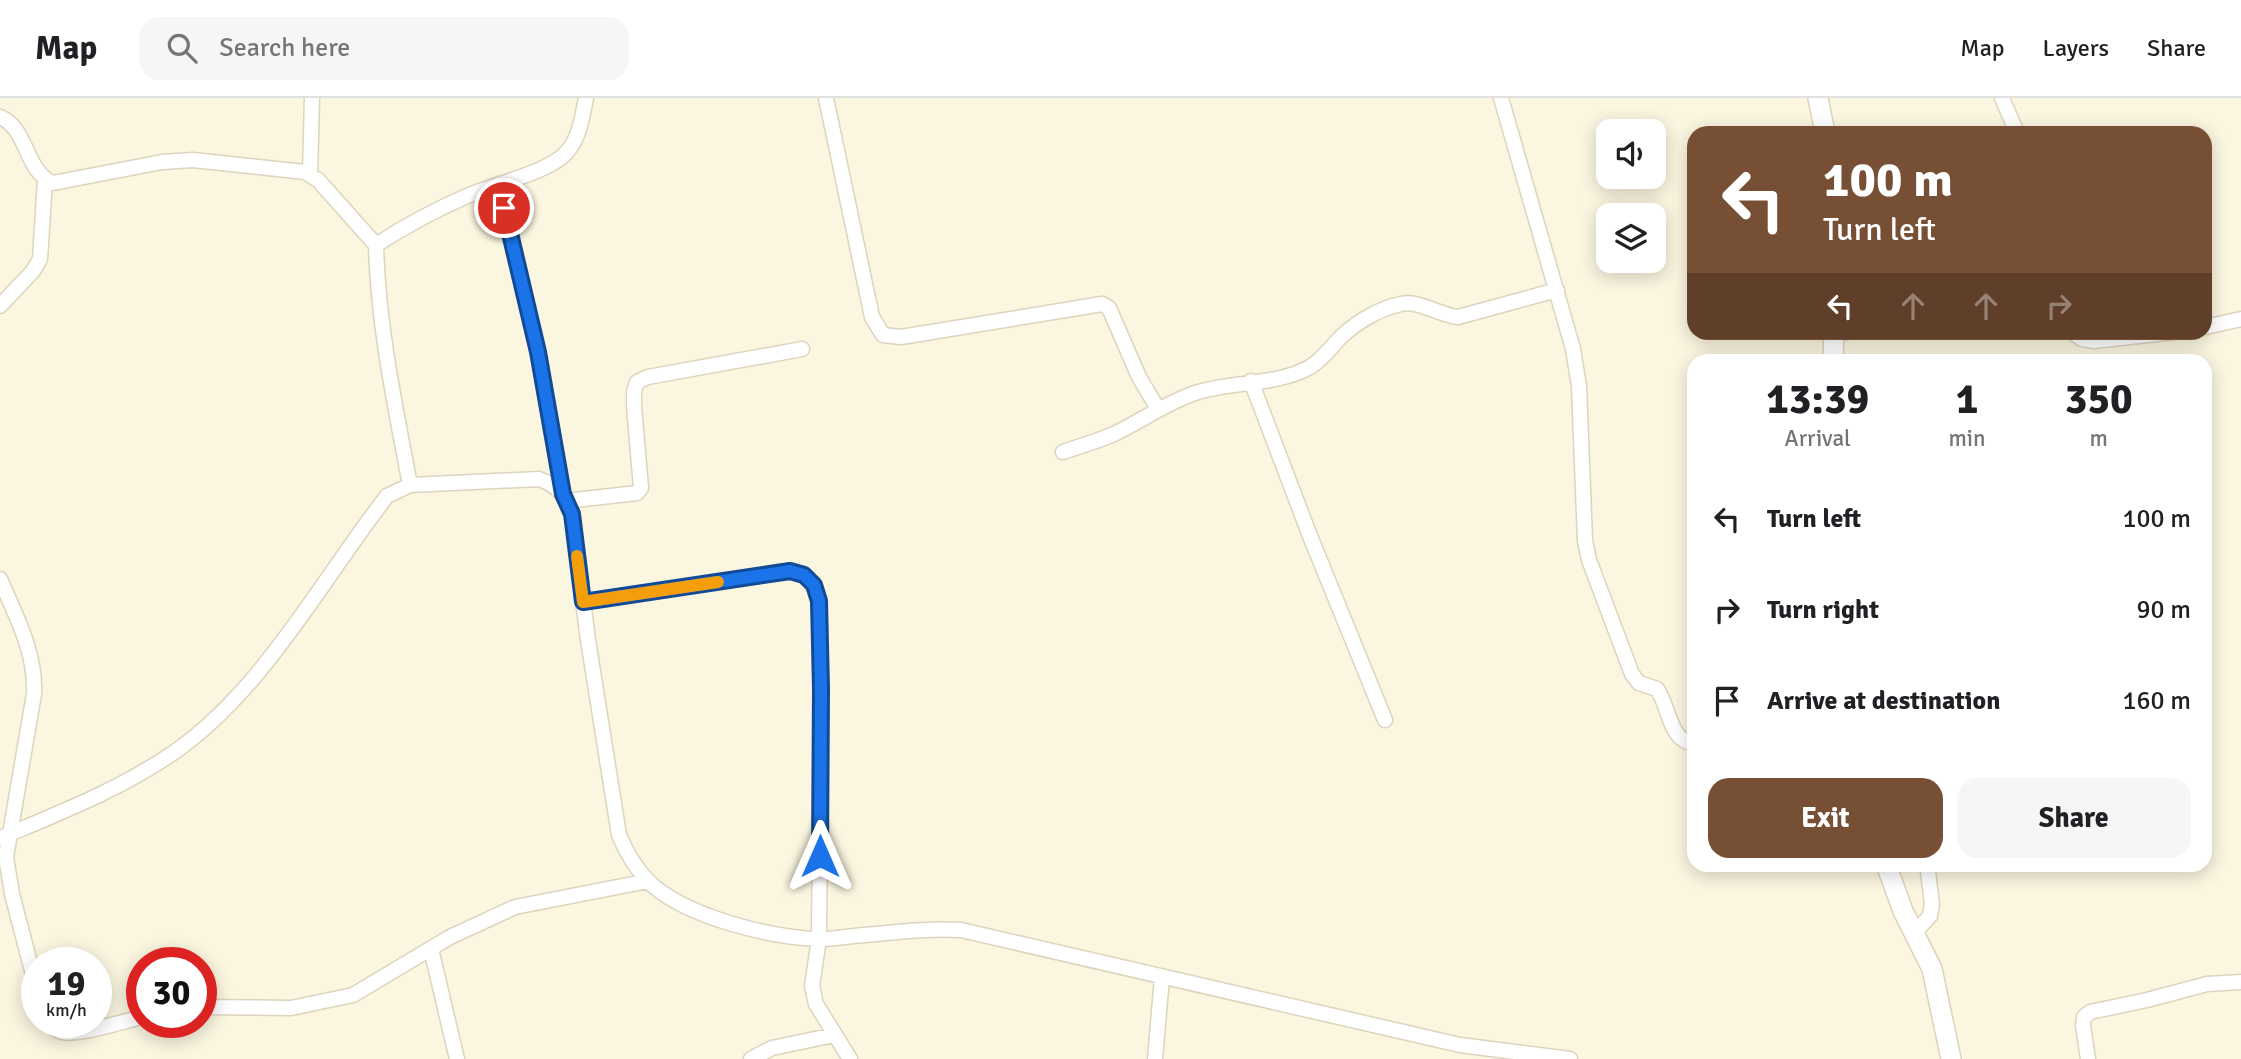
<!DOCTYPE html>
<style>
body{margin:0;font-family:Signika,sans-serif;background:#f6f6f6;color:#202124;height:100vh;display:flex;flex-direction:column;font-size:26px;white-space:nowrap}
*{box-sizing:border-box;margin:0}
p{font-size:23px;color:#757577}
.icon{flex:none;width:38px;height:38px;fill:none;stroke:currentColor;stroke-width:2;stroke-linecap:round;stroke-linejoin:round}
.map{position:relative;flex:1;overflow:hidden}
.drawer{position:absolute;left:1687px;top:256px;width:525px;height:518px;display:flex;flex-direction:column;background:#fff;border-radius:21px;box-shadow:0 4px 18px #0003}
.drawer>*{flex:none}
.banner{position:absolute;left:1687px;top:28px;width:525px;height:214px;border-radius:21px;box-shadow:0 4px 18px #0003;background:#774f35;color:#fff;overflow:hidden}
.fabs{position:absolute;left:1596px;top:21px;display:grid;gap:14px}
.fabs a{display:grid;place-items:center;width:70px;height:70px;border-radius:14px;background:#fff;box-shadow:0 4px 18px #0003;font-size:35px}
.speed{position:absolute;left:21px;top:849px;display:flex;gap:14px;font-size:35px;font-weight:700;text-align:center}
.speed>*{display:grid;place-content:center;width:91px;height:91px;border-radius:50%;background:#fff;box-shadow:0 4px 18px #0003;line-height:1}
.speed small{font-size:18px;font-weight:400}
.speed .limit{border:10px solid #d22;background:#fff;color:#111}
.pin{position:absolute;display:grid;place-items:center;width:60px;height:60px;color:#fff;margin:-30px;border:4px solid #fff;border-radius:50%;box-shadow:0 2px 7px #0007}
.me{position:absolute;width:77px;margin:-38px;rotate:0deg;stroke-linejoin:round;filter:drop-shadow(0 0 5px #0008)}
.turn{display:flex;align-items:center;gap:24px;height:147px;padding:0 21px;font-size:32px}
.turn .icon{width:91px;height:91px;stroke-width:2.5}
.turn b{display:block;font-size:49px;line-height:60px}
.lanes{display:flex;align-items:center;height:66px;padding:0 21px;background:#0003;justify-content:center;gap:35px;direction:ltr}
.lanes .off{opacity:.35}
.eta{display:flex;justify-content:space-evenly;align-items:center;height:119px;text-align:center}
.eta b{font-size:42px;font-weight:700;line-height:49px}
.primary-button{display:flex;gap:14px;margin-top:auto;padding:14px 21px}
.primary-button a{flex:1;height:80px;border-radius:21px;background:#774f35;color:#fff;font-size:28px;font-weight:700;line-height:80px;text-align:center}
.primary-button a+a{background:#f6f6f6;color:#202124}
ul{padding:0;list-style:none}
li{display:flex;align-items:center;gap:21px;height:91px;padding:0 21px}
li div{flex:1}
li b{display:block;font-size:26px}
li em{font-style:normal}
header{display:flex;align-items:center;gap:42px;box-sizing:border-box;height:98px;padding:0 35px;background:#fff;border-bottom:2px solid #e0e0e0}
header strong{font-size:33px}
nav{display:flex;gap:38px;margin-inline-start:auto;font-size:24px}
.search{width:490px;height:63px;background:#f6f6f6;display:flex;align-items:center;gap:18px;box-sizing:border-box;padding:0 24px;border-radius:21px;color:#757577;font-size:26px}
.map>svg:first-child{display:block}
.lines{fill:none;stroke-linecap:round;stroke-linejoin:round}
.street-casing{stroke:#ded3bd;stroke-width:17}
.secondary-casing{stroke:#e0d2b8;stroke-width:22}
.street{stroke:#fff;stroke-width:14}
.secondary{stroke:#fff;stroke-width:19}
.route-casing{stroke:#114b97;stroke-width:18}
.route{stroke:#1a73e8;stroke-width:12}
.slow{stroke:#f59e0b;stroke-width:12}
</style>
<header>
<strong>Map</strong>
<div class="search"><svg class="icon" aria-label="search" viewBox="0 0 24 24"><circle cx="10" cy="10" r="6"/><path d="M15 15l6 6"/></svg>Search here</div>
<nav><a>Map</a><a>Layers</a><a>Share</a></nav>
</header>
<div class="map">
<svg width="2241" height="961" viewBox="0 0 2241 961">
<rect width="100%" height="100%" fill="#fbf6e0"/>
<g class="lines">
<!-- street casing -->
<g class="street-casing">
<path id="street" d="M 826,0 L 872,219 L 883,237 L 901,239 L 1102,206 L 1109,210 L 1139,279 L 1158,311
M 1501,0 L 1573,251 L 1579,288 L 1585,443 L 1589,462 L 1632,576 L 1639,585 L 1657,591 C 1670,609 1668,642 1694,646
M 2002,0 L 2017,35
M 0,19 C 28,30 25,74 53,85 L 162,64 L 193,62 L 305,74 L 318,82 L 376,147
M 310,77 L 312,0
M 499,86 L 538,254 L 563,396
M 0,208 L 33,173 L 40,161 L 45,82
M 2205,229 L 2241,221
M 2072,234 L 2082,241 L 2094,243 L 2174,234
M 1834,236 L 1848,234
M 1251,283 L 1310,438 L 1385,622
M 1063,354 C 1080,348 1098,343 1114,336 C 1141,323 1166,305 1195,295 C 1231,283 1276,288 1310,269 C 1323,261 1330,250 1341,239 C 1355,225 1380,210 1401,206 C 1419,202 1439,217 1458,219 L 1557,192
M 410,387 C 395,307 378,228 376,147 C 405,128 435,112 467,98 C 492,87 549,74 566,55 C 580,40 582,19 586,0
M 566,403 L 637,395 L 641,390 L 634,308 L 634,294 L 637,284 L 648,279 L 802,251
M 0,481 C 16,518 36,555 34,596 L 6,759 L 12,796 L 37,892
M 583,504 L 790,473 L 804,476 L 814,487 L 819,503 L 821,591 L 819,841 L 812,888 L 816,906 L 850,961
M 0,740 C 59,715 119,692 173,655 C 262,594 321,483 387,398 L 410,387 L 539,381 C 559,388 564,397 572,416 L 588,542 L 619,737 C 626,754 634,768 647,782 C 682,818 768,839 817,841 C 829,842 842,839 854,838 C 890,835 925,830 961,832 L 1460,947 L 1570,961
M 1914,835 L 1930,818 L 1932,806 L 1927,766
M 431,851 L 457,961
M 201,909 L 291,910 L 353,897 L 450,839 L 515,809 L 648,783
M 48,924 C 52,928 56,933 62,934 C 78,938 124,923 142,919
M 751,961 L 772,950 L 834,937
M 1155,961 L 1162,879
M 2088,961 L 2083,928 L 2084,919 L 2090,914 L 2147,902 L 2207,886 L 2241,884"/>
</g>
<!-- secondary casing -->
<g class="secondary-casing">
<path id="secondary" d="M 1818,0 L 1825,35
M 1833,262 L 1834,234
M 1886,766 L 1903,813 L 1932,871 L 1951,961"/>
</g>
<!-- street -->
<use href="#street" class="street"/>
<!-- secondary -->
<use href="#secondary" class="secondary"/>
</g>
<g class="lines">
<!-- route casing -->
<g class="route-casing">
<path id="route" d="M 504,110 L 538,254 L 563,396 L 572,416 L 583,504 L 790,473 L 804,477 L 814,487 L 819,503 L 821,591 L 820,758"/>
</g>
<!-- route -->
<use href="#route" class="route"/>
<!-- slow -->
<path class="slow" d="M 577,458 L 583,504 L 718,484"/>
</g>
</svg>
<div class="fabs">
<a><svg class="icon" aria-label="sound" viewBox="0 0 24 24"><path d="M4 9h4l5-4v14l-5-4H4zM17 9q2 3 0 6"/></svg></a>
<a><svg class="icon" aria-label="layers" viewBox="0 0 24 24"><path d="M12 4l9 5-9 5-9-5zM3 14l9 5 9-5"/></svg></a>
</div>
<div class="speed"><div>19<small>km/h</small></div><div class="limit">30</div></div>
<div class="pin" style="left:504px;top:110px;background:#d93025"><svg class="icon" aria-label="arrive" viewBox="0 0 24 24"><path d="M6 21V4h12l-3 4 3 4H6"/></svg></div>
<svg class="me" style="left:820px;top:758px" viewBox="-20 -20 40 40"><path d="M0-17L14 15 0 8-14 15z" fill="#1a73e8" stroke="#fff" stroke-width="4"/></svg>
<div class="banner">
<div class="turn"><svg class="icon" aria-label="left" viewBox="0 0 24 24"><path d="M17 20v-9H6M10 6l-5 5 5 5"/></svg><div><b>100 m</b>Turn left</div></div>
<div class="lanes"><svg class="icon" aria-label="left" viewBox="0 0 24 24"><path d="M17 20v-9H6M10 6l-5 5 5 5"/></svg><svg class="icon off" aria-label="ahead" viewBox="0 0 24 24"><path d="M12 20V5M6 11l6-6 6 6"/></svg><svg class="icon off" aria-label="ahead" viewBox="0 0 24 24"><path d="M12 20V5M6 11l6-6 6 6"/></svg><svg class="icon off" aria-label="right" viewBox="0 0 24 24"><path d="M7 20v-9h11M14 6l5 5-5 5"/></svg></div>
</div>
<section class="drawer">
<div class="eta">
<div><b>13:39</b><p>Arrival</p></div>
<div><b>1</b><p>min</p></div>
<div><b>350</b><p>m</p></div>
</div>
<ul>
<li><svg class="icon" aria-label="left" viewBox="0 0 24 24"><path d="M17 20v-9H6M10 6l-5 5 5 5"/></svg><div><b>Turn left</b></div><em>100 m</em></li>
<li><svg class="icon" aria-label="right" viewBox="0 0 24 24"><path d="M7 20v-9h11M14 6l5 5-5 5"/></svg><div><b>Turn right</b></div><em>90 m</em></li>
<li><svg class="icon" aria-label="arrive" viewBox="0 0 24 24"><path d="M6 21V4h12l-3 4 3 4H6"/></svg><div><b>Arrive at destination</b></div><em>160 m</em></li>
</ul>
<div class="primary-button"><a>Exit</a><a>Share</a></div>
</section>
</div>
